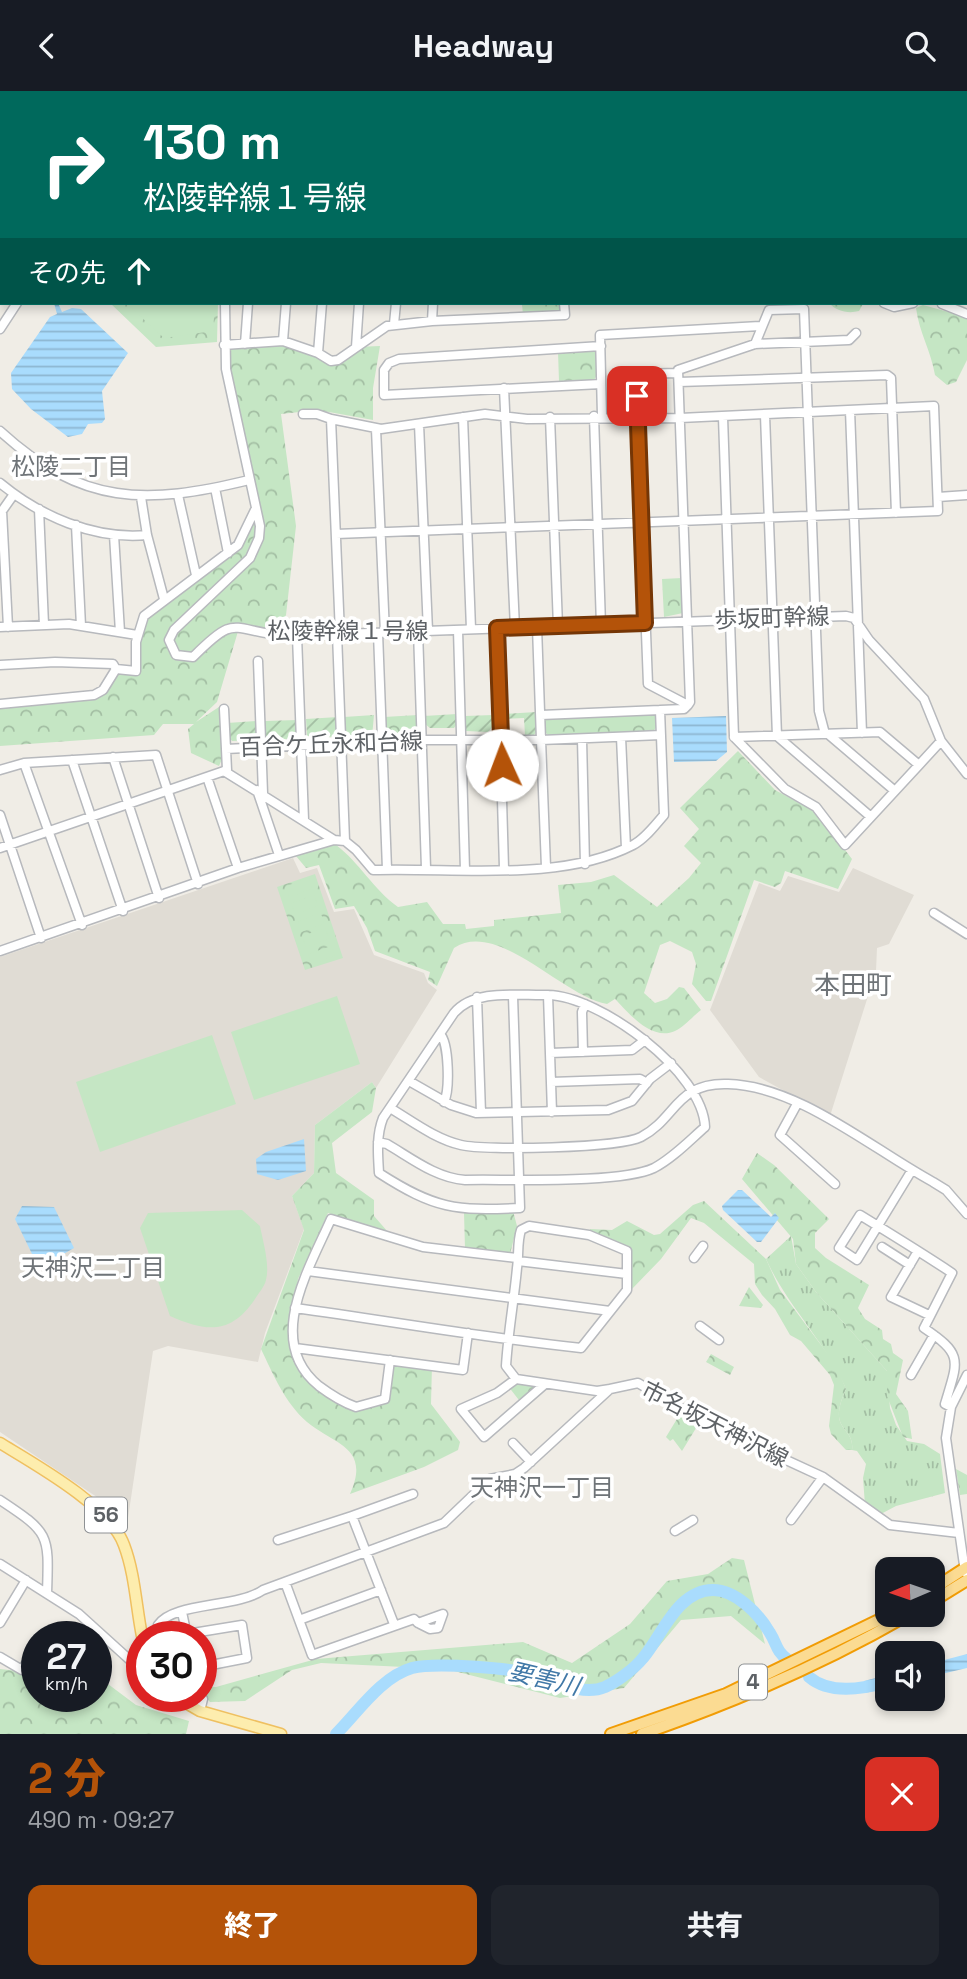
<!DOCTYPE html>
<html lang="ja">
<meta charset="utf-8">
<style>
body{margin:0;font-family:"Space Grotesk","Noto Sans JP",sans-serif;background:#20242c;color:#f1f3f6;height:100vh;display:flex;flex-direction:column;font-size:26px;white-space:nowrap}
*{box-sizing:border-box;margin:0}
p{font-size:23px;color:#9ea1a6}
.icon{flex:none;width:38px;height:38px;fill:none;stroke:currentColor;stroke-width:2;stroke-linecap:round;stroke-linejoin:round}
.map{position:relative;height:1643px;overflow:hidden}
.side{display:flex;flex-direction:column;background:#171b24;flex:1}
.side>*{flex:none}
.top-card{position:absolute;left:0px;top:0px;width:968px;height:214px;box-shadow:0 4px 10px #0003;background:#00695c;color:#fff;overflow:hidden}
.needle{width:46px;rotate:268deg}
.fabs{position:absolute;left:875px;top:1466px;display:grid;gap:14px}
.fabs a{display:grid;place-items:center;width:70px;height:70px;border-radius:14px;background:#171b24;box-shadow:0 4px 10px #0003;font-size:35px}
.speed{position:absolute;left:21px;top:1530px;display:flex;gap:14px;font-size:35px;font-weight:700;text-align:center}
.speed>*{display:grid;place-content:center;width:91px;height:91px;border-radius:50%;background:#171b24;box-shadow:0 4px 10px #0003;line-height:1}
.speed small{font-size:18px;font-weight:400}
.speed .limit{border:10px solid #d22;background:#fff;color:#111}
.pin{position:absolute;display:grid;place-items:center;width:60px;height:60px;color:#fff;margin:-30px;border-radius:14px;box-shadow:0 4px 10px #0006}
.me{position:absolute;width:77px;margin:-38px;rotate:358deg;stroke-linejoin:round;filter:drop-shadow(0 0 5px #0008)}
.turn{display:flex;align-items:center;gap:24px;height:147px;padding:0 28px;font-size:32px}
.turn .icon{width:91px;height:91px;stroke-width:2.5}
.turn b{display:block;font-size:49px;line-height:60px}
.then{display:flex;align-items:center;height:66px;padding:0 28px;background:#0003;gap:14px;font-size:26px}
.round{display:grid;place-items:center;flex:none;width:74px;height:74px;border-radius:14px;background:#20242c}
.headline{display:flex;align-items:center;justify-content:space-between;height:119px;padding:0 28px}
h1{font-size:42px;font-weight:800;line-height:52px;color:#b45309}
.action{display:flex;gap:14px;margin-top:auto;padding:14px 28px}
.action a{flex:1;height:80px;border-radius:14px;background:#b45309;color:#fff;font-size:28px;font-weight:800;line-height:80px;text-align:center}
.action a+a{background:#20242c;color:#f1f3f6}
header{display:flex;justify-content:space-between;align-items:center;height:91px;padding:0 28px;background:#171b24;font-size:32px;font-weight:800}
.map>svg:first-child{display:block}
.education{fill:#e0dcd4}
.grass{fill:url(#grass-tufts)}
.forest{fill:url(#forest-crowns)}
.garden{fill:url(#garden-furrows)}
.pitch{fill:#c5e6c4}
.water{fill:url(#water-rules)}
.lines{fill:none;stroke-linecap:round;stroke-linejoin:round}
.stream{stroke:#a9dcfd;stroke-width:2}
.river{stroke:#a9dcfd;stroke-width:12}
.minor-casing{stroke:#b7b9bd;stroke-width:11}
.major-casing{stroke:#efc061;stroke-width:13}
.highway-casing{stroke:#f19c05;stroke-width:14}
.minor{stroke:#fff;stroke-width:8}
.major{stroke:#fdedae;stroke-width:10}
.highway{stroke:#fbdb92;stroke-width:10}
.route-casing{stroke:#753606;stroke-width:18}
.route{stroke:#b45309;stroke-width:12}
.labels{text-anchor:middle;stroke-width:7;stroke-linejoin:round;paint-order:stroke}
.shield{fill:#fff;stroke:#8e9194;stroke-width:2}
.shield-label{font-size:21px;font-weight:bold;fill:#5e6266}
.street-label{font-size:23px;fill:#5e6266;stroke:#fff}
.neighbourhood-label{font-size:24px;fill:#6f7478;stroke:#fff}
.water-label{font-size:24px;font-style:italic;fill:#4178a7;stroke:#fff}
.quarter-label{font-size:26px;fill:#6f7478;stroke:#fff}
</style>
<header><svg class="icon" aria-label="back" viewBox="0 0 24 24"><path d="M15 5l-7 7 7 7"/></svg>Headway<svg class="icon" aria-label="search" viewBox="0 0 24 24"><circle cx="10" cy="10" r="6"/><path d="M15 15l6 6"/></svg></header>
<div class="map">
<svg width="967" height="1643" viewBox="0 0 967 1643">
<defs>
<pattern id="grass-tufts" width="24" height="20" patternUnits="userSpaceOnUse" patternTransform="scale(1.75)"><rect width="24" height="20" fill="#c5e6c4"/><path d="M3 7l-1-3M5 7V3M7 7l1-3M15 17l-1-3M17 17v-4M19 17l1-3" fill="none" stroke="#a3bea3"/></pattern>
<pattern id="forest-crowns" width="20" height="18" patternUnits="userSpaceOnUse" patternTransform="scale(1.75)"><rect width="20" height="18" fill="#c5e6c4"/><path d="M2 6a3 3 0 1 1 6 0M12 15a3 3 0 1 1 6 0" fill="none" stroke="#a3bea3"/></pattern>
<pattern id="garden-furrows" width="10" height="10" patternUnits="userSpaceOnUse" patternTransform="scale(1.75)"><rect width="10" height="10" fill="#c5e6c4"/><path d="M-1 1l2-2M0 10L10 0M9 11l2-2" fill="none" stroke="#a3bea3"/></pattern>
<pattern id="water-rules" width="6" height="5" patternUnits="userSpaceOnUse" patternTransform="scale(1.75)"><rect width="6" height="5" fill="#a9dcfd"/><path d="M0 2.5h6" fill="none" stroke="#8db6d1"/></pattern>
</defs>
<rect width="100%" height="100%" fill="#f0ede6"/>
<!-- education -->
<path class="education" d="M 293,767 L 300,782 L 317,777 L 334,821 L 354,818 L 374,864 L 424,882 L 428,892 L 437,899 L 376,997 L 372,991 L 315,1034 L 314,1082 L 292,1105 L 304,1138 L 265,1242 L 258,1271 L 168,1255 L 153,1260 L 128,1427 L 0,1341 L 0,866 Z
M 853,777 L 914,804 L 889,853 L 877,857 L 876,880 L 830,1025 L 759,986 L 710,919 L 759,792 L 780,800 L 788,785 L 839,801 Z"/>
<!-- grass -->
<path class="grass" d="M 791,1145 L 796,1173 L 816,1201 L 887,1280 L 890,1317 L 896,1334 L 907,1350 L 924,1353 L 940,1363 L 945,1402 L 896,1415 L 879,1424 L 865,1414 L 863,1387 L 866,1373 L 857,1360 L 852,1359 C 855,1334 826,1342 846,1298 C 826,1251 787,1215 766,1168 Z"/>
<!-- forest -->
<path class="forest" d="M 110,212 L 218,212 L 217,251 L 156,256 Z
M 522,212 L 564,212 L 565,224 L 523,225 Z
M 829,212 L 862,212 L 863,213 L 859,220 C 848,223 836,220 829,212 Z
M 923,214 L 967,226 L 967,269 L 956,291 L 947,294 L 935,284 C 931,260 919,241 916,217 Z
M 283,250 L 332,274 L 356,256 L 380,255 L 373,297 L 373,329 L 318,319 L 281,323 L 296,435 L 286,524 L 283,530 L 275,532 L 265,543 L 239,537 L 217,611 L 196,631 L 219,616 L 221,619 L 222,668 L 219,675 L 191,662 L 188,638 L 194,633 L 163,633 L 154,644 L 0,655 L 0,613 L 100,605 L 116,578 L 136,579 L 138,538 L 164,508 L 242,457 L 258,423 L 224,254 Z
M 592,258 L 597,262 L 597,284 L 594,289 L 559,290 L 558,261 Z
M 682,487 L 683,522 L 664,526 L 662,488 Z
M 653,621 L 657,625 L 658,635 L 653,640 L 548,644 L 544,640 L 543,630 L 548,626 Z
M 374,624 L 372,646 L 345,644 L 344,626 Z
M 418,624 L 418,637 L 411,644 L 390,645 L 385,639 L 384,626 Z
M 738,660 L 775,699 L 816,721 L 852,768 L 838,798 L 785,780 L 781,792 L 775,796 L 754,789 L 711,910 L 706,910 L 692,893 L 696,873 L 692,861 L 670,850 L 660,854 L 644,902 L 655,912 L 667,908 L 679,896 L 684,897 L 701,919 C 693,925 684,936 675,940 C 651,951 627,920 615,908 L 607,913 C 563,906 498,828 454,857 L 437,895 L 428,889 L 430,881 L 375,860 L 367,837 L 354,815 L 335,818 L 319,774 L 306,777 L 296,765 L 335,753 C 360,772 373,798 398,816 L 427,811 L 443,833 L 465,833 L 466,838 L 494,835 L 494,829 L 561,822 L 558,794 L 591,791 L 614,784 L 657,816 L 689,787 L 701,772 L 684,755 L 699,738 L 680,717 Z
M 315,783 L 343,867 L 305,879 L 277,796 Z
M 372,991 L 376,997 L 372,1021 L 332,1052 L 336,1082 L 374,1109 L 374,1125 L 388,1141 L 328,1122 L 298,1188 L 291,1239 L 304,1283 L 356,1316 L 385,1308 L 390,1269 L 432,1274 L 431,1313 L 460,1351 L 458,1359 L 424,1376 L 350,1403 C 371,1356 335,1354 307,1331 C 285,1312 273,1283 261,1258 L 304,1139 L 292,1105 L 314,1082 L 315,1034 Z
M 757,1062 L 774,1074 L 829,1128 L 815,1142 L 815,1157 L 826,1167 L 869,1194 L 858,1217 L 865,1228 L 882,1239 L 883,1248 L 891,1253 L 893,1262 L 903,1269 L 896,1303 L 908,1320 L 912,1348 L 903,1346 L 887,1305 L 887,1280 L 816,1201 L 796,1173 L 793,1148 L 742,1088 Z
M 704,1110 L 766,1168 L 780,1199 L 836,1274 L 846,1298 C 826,1342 855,1334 852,1359 L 846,1359 L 831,1343 L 829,1335 L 834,1294 L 830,1284 L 801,1250 L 790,1244 L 775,1218 L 762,1204 L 755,1193 L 754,1173 L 704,1132 L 691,1127 L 661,1168 L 632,1198 L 631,1157 L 590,1143 L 590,1138 L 612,1139 L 627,1130 L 654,1144 L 660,1143 L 693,1114 Z
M 513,1120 L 517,1135 L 510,1163 L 465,1158 L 464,1122 Z
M 749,1196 L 763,1214 L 761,1217 L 739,1215 Z
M 711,1263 L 734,1276 L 730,1284 L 706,1271 Z
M 516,1288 L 545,1293 L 522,1313 L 508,1295 Z
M 683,1318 L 701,1329 L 682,1360 L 673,1348 L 670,1350 L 666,1346 Z
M 956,1378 L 967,1384 L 967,1403 L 960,1404 Z
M 732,1467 L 744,1469 L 765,1553 L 731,1525 L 681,1529 L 624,1597 L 560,1607 L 446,1578 L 321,1572 L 292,1579 L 245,1610 L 210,1611 L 201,1601 L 201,1596 L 216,1596 L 316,1568 L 523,1551 L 572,1572 L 630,1533 L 667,1490 L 708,1483 Z
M 0,1578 L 37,1582 L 37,1605 L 96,1605 L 96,1584 L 136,1614 L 189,1630 L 186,1643 L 0,1643 Z"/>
<!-- garden -->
<path class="garden" d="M 536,621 L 537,640 L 534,644 L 525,645 L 524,627 L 504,628 L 504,623 Z
M 457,623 L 457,633 L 454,637 L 430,637 L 425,633 L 424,625 Z
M 493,624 L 493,635 L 488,641 L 466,640 L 465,625 Z
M 338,626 L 338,641 L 334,646 L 307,645 L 306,628 Z
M 297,629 L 298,642 L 293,648 L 270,649 L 265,644 L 265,630 Z
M 257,630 L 258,644 L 255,649 L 232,650 L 228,645 L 227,632 Z"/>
<!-- pitch -->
<path class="pitch" d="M 126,212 L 215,212 L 213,240 L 164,247 Z
M 309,787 L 312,798 L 289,806 L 286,795 Z
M 314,804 L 318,815 L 295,823 L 291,812 Z
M 321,822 L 324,833 L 301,841 L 298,830 Z
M 325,837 L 329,848 L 306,856 L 302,845 Z
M 331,855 L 335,865 L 312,873 L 308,863 Z
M 337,905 L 360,973 L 254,1009 L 231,941 Z
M 212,944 L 236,1013 L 100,1061 L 76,991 Z
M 242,1119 L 260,1135 C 263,1151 270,1173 266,1189 C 265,1195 258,1203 255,1208 C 231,1244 206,1241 170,1225 L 140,1137 L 148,1122 Z"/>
<!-- water -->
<path class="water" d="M 54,212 L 58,212 L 62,221 L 72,217 L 81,218 L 128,262 L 102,300 L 105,328 L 102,332 L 88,333 L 82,343 L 68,346 L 31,318 L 12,298 L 11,282 L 50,226 L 57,223 Z
M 726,625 L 727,661 L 716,670 L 674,671 L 672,627 Z
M 304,1048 L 306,1080 L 278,1089 L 257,1083 L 256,1068 L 266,1061 Z
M 738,1099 L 742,1099 L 771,1126 L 775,1122 L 779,1127 L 761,1151 L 757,1151 L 723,1119 L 722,1115 Z
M 22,1115 L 54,1116 L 74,1157 L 48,1172 L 33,1165 L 15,1128 Z
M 967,1563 L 967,1577 L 933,1585 L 933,1572 Z
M 887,1584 L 887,1597 L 865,1602 L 864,1590 Z"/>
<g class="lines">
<!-- stream -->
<path class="stream" d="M 873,2 L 876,0"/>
<!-- river -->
<path class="river" d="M 809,1586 C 830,1604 863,1598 887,1591
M 336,1643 C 358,1621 381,1586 412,1577 C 435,1571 516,1577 539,1585 C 559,1592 584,1605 605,1596 C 618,1590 634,1578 643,1567 C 662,1545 677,1499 713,1499 C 736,1499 759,1523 770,1542 C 777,1553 776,1560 787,1568"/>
<!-- minor casing -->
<g class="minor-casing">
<path id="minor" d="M 351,0 L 351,2
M 387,0 L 387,2
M 423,0 L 423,2
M 458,0 L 458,2
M 481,0 L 481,2
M 519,0 L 519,2
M 591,0 L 591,2
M 655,0 L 683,2
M 763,0 L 763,2
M 825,0 L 826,2
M 51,2 L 51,0
M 80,2 L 80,0
M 118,2 L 118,0
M 156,2 L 156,0
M 194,2 L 194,0
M 233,2 L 233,0
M 270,2 L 271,0
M 313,2 L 314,0
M 952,2 L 963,0
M 0,78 L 2,78
M 0,87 L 2,87
M 966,122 L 967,123
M 966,130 L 967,131
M 966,156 L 967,153
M 966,165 L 967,165
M 225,212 L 226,278 L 260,435 L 259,447 L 250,467 L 174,539 L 169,549 L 176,564 L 193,566 C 237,522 229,539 285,545 L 846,525 L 854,527 L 869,549 L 924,608 L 941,650 L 967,683
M 884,212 L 894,216 L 913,212
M 942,213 L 967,223
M 432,230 L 565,224 L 564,212
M 394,233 L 396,212
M 0,238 L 17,212
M 283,250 L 286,212
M 245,253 L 248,212
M 755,253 L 769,219 L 804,218 L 819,620 L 825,643
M 224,254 L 283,250 L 318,262 L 322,212
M 601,255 L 399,268 L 389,272 L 384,279 L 384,304 L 601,293
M 356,256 L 359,212
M 318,262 L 331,270 L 338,269 L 387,235 L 432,230 L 433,212
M 678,282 L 636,283 L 648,593 L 688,614 L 690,611 L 678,279 L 755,253 L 849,249 L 856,242
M 679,291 L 887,284 L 891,287 L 896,422
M 504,297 L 515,537
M 850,319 L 862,642
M 303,323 L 317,323 L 331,328
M 765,324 L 777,645 L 871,726
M 594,325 L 601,534
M 602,325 L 600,244 L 760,235
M 463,326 L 471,538
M 550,326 L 558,535
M 723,326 L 734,646 L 880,641 L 919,674 L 941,650
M 419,333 L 428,540
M 376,338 L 385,542
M 0,340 C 82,415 146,414 249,389
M 0,392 C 40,425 94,449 147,444
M 215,397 L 228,462
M 178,404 L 196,484
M 141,406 L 147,444 L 164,508
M 938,406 L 967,404
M 39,418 L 44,534
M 76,434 L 81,535
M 336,443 L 938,420 L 934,315 L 680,327 L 527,328 L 485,323 L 381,338 L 331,328 L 340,543
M 114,444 L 120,541
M 0,536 L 69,533 L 137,544
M 8,536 L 2,420 L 14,403
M 497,537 L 504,777
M 458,539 L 465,779
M 418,540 L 426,777
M 378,542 L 387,778
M 337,543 L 345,750
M 297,545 L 304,729
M 258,570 L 263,702
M 0,574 L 55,571 L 113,573 L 116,578 L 136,580 L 136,551 L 144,525 L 238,454 L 255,419
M 0,613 L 94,604 L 103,599 L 116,578
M 224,618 L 226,658
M 541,624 L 684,618 L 688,614
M 828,643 L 895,700
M 621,646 L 626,757
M 734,646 L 785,698 L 816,716 L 845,754 L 919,674
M 582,648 L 585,773
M 113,666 L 159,807
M 72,669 L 123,820
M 24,672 L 82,834
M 0,679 L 24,672 L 156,664 L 198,793
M 224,680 L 334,749 L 345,750 L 356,759 L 373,779 C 455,776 559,792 633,754 C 645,748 655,734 664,724 L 660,619
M 207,686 L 238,777
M 257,699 L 279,764
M 0,724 L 41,847
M 0,757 L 227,679 L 226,658 L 421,649 L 541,649 L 537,536
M 546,776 L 541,649 L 661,644
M 934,822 L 967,843
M 0,860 L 238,777 L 334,749
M 548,904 L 552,1021
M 477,906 L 481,1022
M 440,943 C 449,952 450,999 444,1011
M 583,961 L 582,921 L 585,913
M 550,962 L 632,959 L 645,949
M 409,990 L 451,1014 L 476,1022 L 608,1019 L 632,1010 L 650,988 L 671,972
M 551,991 L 640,988 L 647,992
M 797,1013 L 780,1044 L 835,1093
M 390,1017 C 412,1030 435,1048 461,1054 C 486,1060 619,1057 641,1046 C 676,1028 676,991 728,993 C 799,995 872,1058 933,1091 L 946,1099 L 967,1123
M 378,1051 L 387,1053 C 411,1067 436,1087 465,1089 C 508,1088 620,1093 654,1077 C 673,1067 689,1050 705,1036 C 703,981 600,905 548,904 C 519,905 475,897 454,922 L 383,1027 C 376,1045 378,1064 379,1082 C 435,1118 455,1120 520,1117 C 518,1046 515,976 513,905
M 912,1079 L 857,1169 L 839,1157 L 860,1124 C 891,1143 922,1162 952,1182 L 924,1237 C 964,1264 958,1269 945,1313 L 951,1316
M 882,1156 L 910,1174
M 918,1160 L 891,1206 L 929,1224
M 694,1167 L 703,1155
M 518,1170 L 627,1183
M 308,1180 L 610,1220
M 295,1217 C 390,1230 485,1247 581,1257 L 627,1199 L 627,1160 L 589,1144 L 529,1135 L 521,1139 C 517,1151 519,1164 517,1177 C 514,1210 508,1242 506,1275 L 516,1288 L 597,1300 L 610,1298
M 700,1235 L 719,1249
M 295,1257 L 463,1279 L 468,1242
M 390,1269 L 385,1308 L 356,1316 C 342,1311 331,1304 319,1295 C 264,1251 309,1178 331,1128 L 423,1156 L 517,1167
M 911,1284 L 934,1244
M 516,1288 L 497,1302 L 461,1318 L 484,1346 L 545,1293
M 513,1352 L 531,1371
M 0,1409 C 50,1442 49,1443 47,1502
M 791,1429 L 823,1386
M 675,1440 L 693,1429
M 278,1449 L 352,1425
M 0,1473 L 79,1523 L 142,1580
M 965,1481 L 946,1347 L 951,1316 L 967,1284
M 285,1491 L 312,1564 L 414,1528 L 418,1532 L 443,1523 L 438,1537 L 430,1538 L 418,1532
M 182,1521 L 187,1545
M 299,1529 L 381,1499
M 0,1532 L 26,1489
M 394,1533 L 352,1425 L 413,1403
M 187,1543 L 242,1534 L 247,1567 L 201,1576
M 157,1545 L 158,1534 C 173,1511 237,1517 263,1499 L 444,1432 L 490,1388 L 515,1383 L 524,1377 L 610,1298 L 638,1292 L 706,1332 L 823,1386 L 890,1434 L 959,1442
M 0,1566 L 22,1579 L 35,1558
M 198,1605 L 203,1608 L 200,1620"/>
</g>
<!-- major casing -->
<g class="major-casing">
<path id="major" d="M 0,1352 C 36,1374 110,1415 124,1454 C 135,1483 136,1515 142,1545
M 174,1605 L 200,1620 L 281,1643"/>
</g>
<!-- highway casing -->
<g class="highway-casing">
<path id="highway" d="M 933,1498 L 967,1476
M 933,1510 L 967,1489
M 611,1643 L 726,1603 L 889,1524
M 642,1643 C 735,1611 823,1573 908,1524"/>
</g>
<!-- minor -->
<use href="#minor" class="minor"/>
<!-- major -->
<use href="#major" class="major"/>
<!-- highway -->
<use href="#highway" class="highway"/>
</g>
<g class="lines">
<!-- route casing -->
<g class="route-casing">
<path id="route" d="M 502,674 L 497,537 L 645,532 L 637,305"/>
</g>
<!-- route -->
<use href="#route" class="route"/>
</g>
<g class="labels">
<!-- shield labels -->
<g class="shield">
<rect x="85" y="1406.5" width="42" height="35" rx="5"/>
<rect x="739" y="1573.5" width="28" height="35" rx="5"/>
</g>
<g class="shield-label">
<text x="106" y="1431">56</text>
<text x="753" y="1598">4</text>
</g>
<!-- street labels -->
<g class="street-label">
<text transform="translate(772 527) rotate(-2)" y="8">歩坂町幹線</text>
<text x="348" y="548">松陵幹線１号線</text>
<text transform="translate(331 653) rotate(-2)" y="8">百合ケ丘永和台線</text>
<text transform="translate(715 1333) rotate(27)" y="8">市名坂天神沢線</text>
</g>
<!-- neighbourhood labels -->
<g class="neighbourhood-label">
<text x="71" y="384">松陵二丁目</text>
<text x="93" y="1185">天神沢二丁目</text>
<text x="542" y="1405">天神沢一丁目</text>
</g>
<!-- water labels -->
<g class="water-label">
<text transform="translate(544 1588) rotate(13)" y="8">要害川</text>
</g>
<!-- quarter labels -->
<g class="quarter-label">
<text x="853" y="903">本田町</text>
</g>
</g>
</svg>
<div class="fabs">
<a><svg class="needle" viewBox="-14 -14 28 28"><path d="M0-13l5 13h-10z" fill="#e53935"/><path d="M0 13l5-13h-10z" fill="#9ea1a6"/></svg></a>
<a><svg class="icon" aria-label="sound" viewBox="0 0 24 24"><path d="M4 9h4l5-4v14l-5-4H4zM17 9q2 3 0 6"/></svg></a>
</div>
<div class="speed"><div>27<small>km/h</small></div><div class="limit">30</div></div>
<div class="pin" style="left:637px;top:305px;background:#d93025"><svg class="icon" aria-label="arrive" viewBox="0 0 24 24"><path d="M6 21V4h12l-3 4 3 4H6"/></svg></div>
<svg class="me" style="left:502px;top:674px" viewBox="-20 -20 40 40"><circle r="19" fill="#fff"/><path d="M0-13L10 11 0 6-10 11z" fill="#b45309"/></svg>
<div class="top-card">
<div class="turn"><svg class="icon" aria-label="right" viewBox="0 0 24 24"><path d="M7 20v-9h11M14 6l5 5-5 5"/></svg><div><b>130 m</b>松陵幹線１号線</div></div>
<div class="then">その先<svg class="icon" aria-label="ahead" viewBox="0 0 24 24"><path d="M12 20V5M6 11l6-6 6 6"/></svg></div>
</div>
</div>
<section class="side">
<div class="headline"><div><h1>2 分</h1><p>490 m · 09:27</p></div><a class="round" style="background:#d93025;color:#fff"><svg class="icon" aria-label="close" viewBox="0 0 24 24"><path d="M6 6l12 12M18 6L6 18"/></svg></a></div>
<div class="action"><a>終了</a><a>共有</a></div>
</section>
